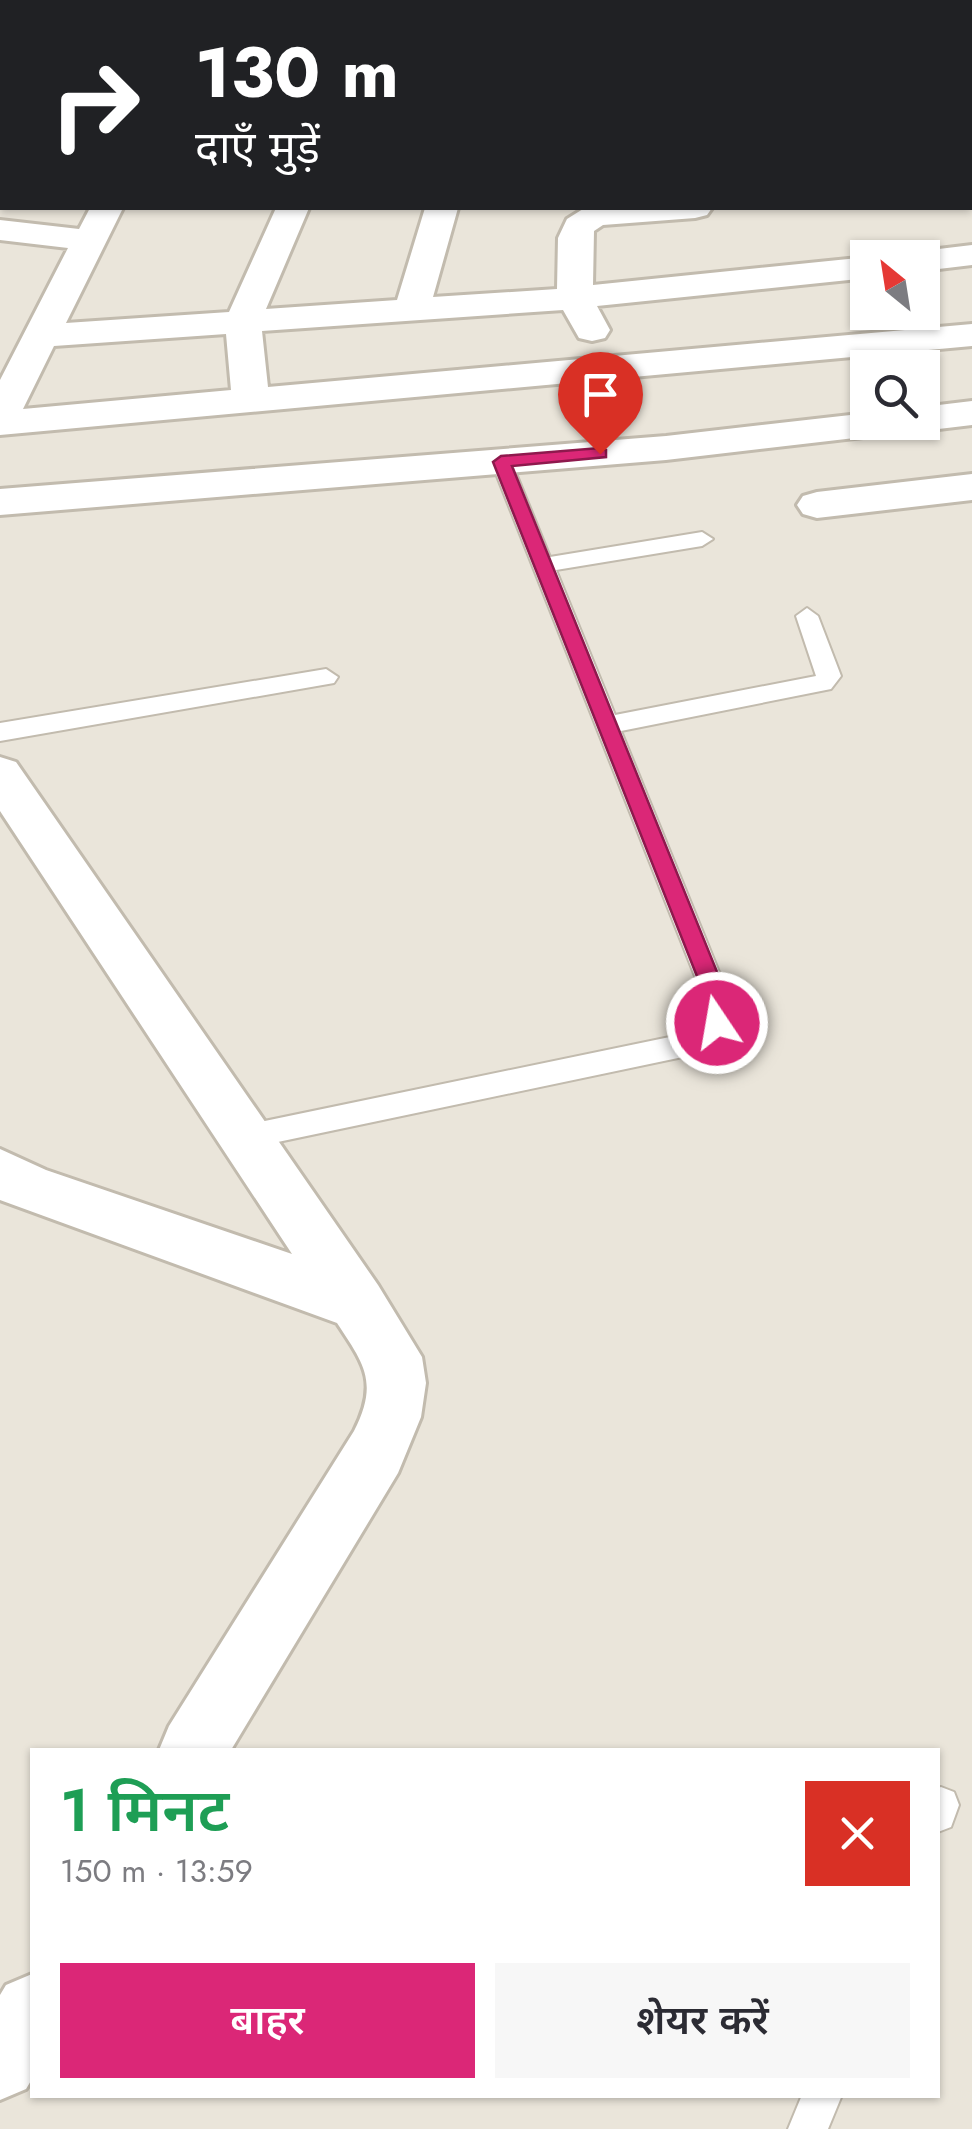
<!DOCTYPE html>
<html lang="hi">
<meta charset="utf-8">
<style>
body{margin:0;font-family:Jost,"Noto Sans Devanagari",sans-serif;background:#f7f7f7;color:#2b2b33;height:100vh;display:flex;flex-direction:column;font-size:38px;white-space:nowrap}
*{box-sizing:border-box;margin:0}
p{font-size:32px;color:#7c7c81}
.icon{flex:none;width:55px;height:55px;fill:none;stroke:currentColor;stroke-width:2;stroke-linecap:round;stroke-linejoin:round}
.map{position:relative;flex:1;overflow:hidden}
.drawer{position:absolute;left:30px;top:1748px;width:910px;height:350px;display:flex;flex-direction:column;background:#fff;border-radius:0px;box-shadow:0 2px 8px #0004}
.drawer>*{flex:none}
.guide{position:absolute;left:0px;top:0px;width:972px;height:210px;box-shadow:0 2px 8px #0004;background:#202124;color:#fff;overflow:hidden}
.needle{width:65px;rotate:330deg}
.tools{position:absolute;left:850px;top:240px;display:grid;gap:20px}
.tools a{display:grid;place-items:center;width:90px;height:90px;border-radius:0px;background:#fff;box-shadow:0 2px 8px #0004;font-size:50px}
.pin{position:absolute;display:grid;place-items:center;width:85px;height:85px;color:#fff;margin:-102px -42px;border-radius:50% 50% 50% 0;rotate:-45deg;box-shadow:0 0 10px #0007}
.pin .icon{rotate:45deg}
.me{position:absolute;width:110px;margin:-55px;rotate:348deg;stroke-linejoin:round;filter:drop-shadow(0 0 8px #0008)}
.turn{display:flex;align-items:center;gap:35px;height:210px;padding:0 30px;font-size:45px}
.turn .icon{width:130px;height:130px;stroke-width:2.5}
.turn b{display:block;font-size:70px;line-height:85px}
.round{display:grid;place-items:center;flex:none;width:105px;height:105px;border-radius:0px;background:#f7f7f7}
.overview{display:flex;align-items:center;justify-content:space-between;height:170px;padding:0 30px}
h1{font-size:60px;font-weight:600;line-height:75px;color:#1e9e55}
.action{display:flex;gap:20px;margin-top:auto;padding:20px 30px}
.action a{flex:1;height:115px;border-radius:0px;background:#db2777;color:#fff;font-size:40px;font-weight:600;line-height:115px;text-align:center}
.action a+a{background:#f7f7f7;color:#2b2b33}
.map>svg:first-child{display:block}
.residential{fill:#eae5da;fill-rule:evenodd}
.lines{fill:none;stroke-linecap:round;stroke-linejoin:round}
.lane-casing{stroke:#c2bbae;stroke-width:4}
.street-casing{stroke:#c2bbae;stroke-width:6}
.lane{fill:#fff;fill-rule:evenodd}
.street{fill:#fff;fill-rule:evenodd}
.route{fill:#db2777;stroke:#8e194d;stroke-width:2.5}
</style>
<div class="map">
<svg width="972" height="2129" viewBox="0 0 972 2129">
<rect width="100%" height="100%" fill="#f6f3ec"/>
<!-- residential -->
<path class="residential" d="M 0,0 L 972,0 L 972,2129 L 0,2129 ZM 2,2 L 970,2 L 970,208 L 2,208 ZM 868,258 L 922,258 L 922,312 L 868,312 ZM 868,368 L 922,368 L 922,422 L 868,422 ZM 32,1750 L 938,1750 L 938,2095 L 32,2095 Z"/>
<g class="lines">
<!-- lane casing -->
<g class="lane-casing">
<path id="lane" d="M 501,455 L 511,461 L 550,557 L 702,532 L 713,539 L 702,546 L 556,570 L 615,715 L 816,676 L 796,616 L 807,608 L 818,616 L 841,676 L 831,689 L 621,731 L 730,999 L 731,1023 L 707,1051 L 697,1054 L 245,1149 L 235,1146 L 231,1137 L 235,1128 L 245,1125 L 689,1033 L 704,1019 L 704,999 L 491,461 Z
M 326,669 L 338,677 L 334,683 L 0,741 L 0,723 Z
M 941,1787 L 954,1792 L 959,1805 L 951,1827 L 938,1832 L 938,1788 Z
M 802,2095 L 842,2095 L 828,2129 L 788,2129 Z"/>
</g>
<!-- street casing -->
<g class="street-casing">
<path id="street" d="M 335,0 L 384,0 L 386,2 L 337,2 Z
M 0,15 L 2,15 L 2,33 L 0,33 Z
M 970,22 L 972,22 L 972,40 L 970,40 Z
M 0,79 L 2,79 L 2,97 L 0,97 Z
M 970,108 L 972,109 L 972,131 L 970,130 Z
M 0,137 L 2,137 L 2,157 L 0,157 Z
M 90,208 L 123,208 L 66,323 L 229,312 L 276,208 L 309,208 L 266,309 L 397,300 L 425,208 L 458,208 L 433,297 L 557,289 L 558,238 L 567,219 L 583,209 L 712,208 L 707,215 L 695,218 L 603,225 L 594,231 L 593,285 L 868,257 L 872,258 L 868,258 L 868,278 L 597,306 L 610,330 L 605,338 L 592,341 L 579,338 L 563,310 L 262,331 L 268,387 L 972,324 L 972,346 L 0,435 L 0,380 L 68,248 L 0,240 L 0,220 L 79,229 ZM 226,334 L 231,390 L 23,409 L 54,346 Z
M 972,245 L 972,265 L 922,271 L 922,258 L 907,258 L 922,251 Z
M 972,401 L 972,425 L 922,431 L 907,424 L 903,430 L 889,434 L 666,460 L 0,515 L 0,489 L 666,436 L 868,413 L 868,422 L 922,422 L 922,407 Z
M 972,474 L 972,500 L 817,518 L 803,514 L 797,505 L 803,496 L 817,492 Z
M 0,757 L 16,762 L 378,1285 L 422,1357 L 426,1383 L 421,1417 L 398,1473 L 231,1750 L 159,1750 L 169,1726 L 354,1431 C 379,1382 364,1364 337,1323 L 0,1200 L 0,1149 L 46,1170 L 292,1254 L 0,811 Z
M 32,1974 L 32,2079 L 26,2089 L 0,2100 L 0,1995 L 6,1985 Z"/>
</g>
<!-- lane -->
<use href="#lane" class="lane"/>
<!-- street -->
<use href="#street" class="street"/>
</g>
<!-- route -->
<path class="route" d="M 600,448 L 606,450 L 606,457 L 512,466 L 728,999 L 728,1023 L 717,1032 L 706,1023 L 706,999 L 493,462 L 501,456 Z"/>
</svg>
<div class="tools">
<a><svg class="needle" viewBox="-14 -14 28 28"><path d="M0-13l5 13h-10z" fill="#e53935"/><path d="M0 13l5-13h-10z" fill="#7c7c81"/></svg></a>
<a><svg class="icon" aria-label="search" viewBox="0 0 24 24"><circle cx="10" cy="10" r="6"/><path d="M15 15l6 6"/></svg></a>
</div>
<div class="pin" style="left:600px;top:454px;background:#d93025"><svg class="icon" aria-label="arrive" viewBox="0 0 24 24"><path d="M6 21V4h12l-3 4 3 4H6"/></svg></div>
<svg class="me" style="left:717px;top:1023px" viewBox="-20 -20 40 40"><circle r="17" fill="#db2777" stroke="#fff" stroke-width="3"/><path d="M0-11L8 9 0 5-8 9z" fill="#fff"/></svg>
<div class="guide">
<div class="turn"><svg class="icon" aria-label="right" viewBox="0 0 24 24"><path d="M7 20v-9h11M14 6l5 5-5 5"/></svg><div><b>130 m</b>दाएँ मुड़ें</div></div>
</div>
<section class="drawer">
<div class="overview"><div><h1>1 मिनट</h1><p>150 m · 13:59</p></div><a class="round" style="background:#d93025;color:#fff"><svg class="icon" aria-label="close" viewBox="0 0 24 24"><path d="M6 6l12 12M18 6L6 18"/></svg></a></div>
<div class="action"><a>बाहर</a><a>शेयर करें</a></div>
</section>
</div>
